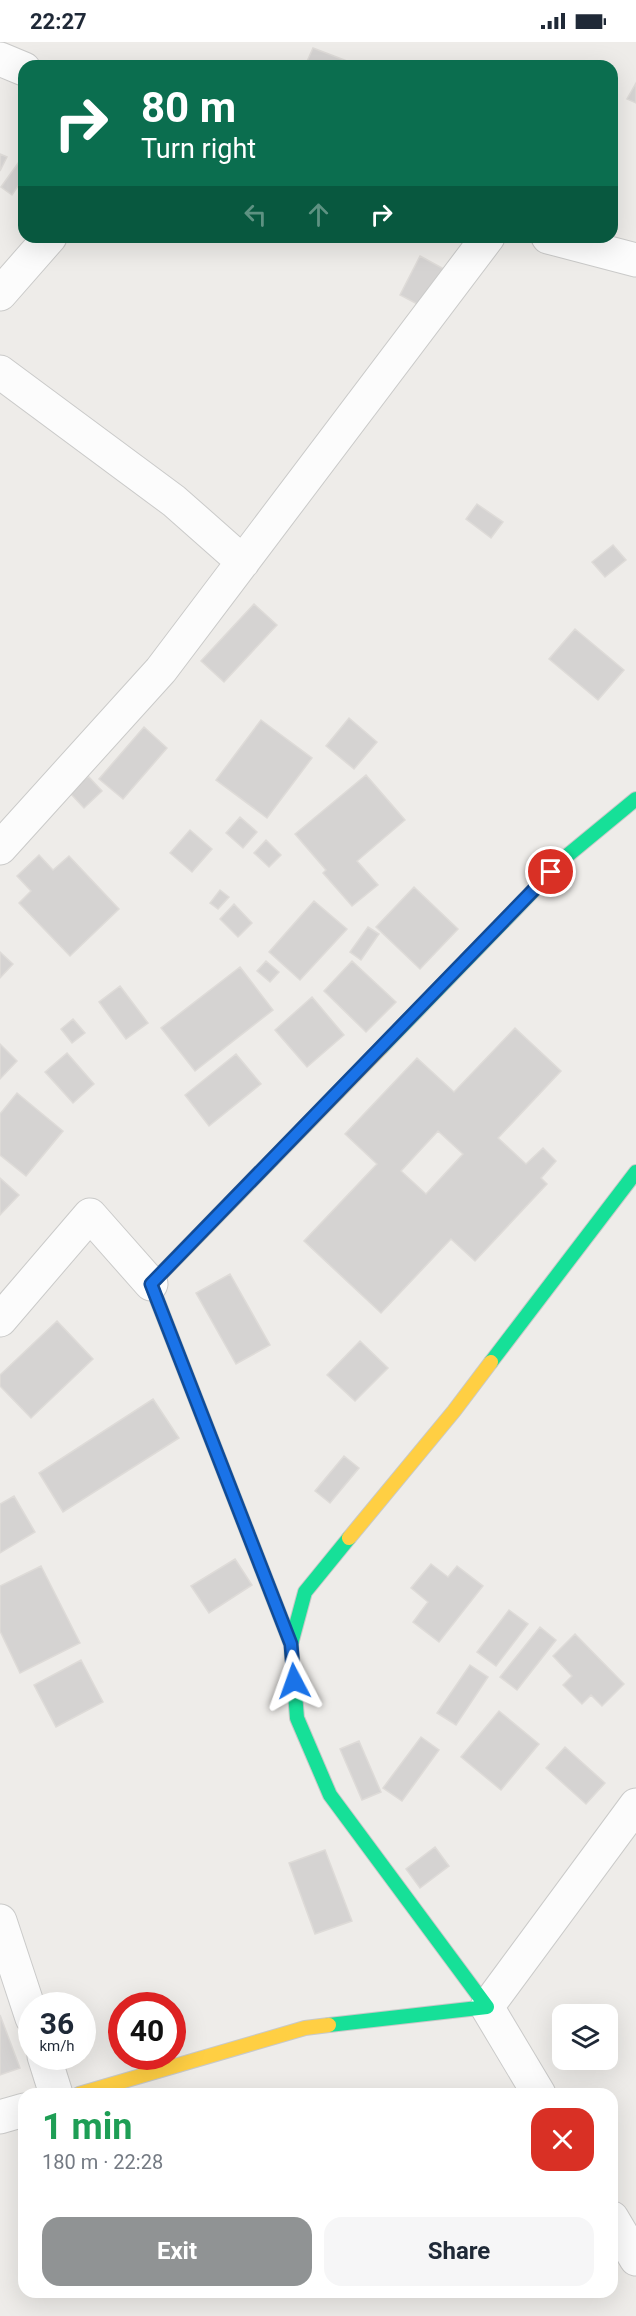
<!DOCTYPE html>
<meta charset="utf-8">
<style>
body{margin:0;font-family:Roboto,sans-serif;background:#f6f6f7;color:#1f2937;height:100vh;display:flex;flex-direction:column;font-size:22px;white-space:nowrap}
*{box-sizing:border-box;margin:0}
p{font-size:20px;color:#747a83}
.icon{flex:none;width:33px;height:33px;fill:none;stroke:currentColor;stroke-width:2;stroke-linecap:round;stroke-linejoin:round}
.map{position:relative;flex:1;overflow:hidden}
.details{position:absolute;left:18px;top:2046px;width:600px;height:210px;display:flex;flex-direction:column;background:#fff;border-radius:18px;box-shadow:0 6px 24px #0002}
.details>*{flex:none}
.top-card{position:absolute;left:18px;top:18px;width:600px;height:183px;border-radius:18px;box-shadow:0 6px 24px #0002;background:#0b6e4f;color:#fff;overflow:hidden}
.fabs{position:absolute;left:552px;top:1962px;display:grid;gap:12px}
.fabs a{display:grid;place-items:center;width:66px;height:66px;border-radius:12px;background:#fff;box-shadow:0 6px 24px #0002;font-size:30px}
.speed{position:absolute;left:18px;top:1950px;display:flex;gap:12px;font-size:30px;font-weight:700;text-align:center}
.speed>*{display:grid;place-content:center;width:78px;height:78px;border-radius:50%;background:#fff;box-shadow:0 6px 24px #0002;line-height:1}
.speed small{font-size:15px;font-weight:400}
.speed .limit{border:9px solid #d22;background:#fff;color:#111}
.pin{position:absolute;display:grid;place-items:center;width:51px;height:51px;color:#fff;margin:-26px;border:3px solid #fff;border-radius:50%;box-shadow:0 2px 6px #0007}
.me{position:absolute;width:66px;margin:-33px;rotate:356deg;stroke-linejoin:round;filter:drop-shadow(0 0 4px #0008)}
.turn{display:flex;align-items:center;gap:21px;height:126px;padding:0 24px;font-size:27px}
.turn .icon{width:78px;height:78px;stroke-width:2.5}
.turn b{display:block;font-size:42px;line-height:51px}
.lanes{display:flex;align-items:center;height:57px;padding:0 24px;background:#0003;justify-content:center;gap:30px;direction:ltr}
.lanes .off{opacity:.35}
.round{display:grid;place-items:center;flex:none;width:63px;height:63px;border-radius:18px;background:#f6f6f7}
.head{display:flex;align-items:center;justify-content:space-between;height:102px;padding:0 24px}
h1{font-size:36px;font-weight:700;line-height:45px;color:#1e9e55}
.action{display:flex;gap:12px;margin-top:auto;padding:12px 24px}
.action a{flex:1;height:69px;border-radius:18px;background:#909394;color:#fff;font-size:24px;font-weight:700;line-height:69px;text-align:center}
.action a+a{background:#f6f6f7;color:#1f2937}
.status{display:flex;justify-content:space-between;align-items:center;height:42px;padding:0 30px;background:#fff;direction:ltr}
.status svg{height:16px;fill:currentColor}
.map>svg:first-child{display:block}
.building{fill:#d5d3d2;stroke:#dedbd8;stroke-width:1.5;fill-rule:evenodd}
.lines{fill:none;stroke-linecap:round;stroke-linejoin:round}
.street-casing{stroke:#cacac9;stroke-width:35}
.fast-casing{stroke:#c8c9c8;stroke-width:16}
.slow-casing{stroke:#c8c9c8;stroke-width:16}
.street{stroke:#fcfcfc;stroke-width:33}
.fast{stroke:#16e098;stroke-width:14}
.slow{stroke:#ffcf43;stroke-width:14}
.route-casing{stroke:#114b97;stroke-width:15}
.route{stroke:#1a73e8;stroke-width:10}
</style>
<div class="status"><b>22:27</b><svg viewBox="0 0 49 12"><path d="M0 12V9h3v3zM5 12V6h3v6zM10 12V3h3v9zM15 12V0h3v12zM26 1h20v11H26zM47 4h2v5h-2z"/></svg></div>
<div class="map">
<svg width="636" height="2274" viewBox="0 0 636 2274">
<rect width="100%" height="100%" fill="#eeece9"/>
<!-- building -->
<path class="building" d="M 313,6 L 360,24 L 305,24 Z
M 636,41 L 636,61 L 627,57 Z
M 0,112 L 7,115 L 0,129 Z
M 21,117 L 24,119 L 24,135 L 12,153 L 1,145 Z
M 420,214 L 444,227 L 423,265 L 400,253 Z
M 477,462 L 503,480 L 491,496 L 466,477 Z
M 613,503 L 626,518 L 605,535 L 592,520 Z
M 254,562 L 277,583 L 224,640 L 201,619 Z
M 575,587 L 624,628 L 598,658 L 549,617 Z
M 349,676 L 377,700 L 354,727 L 326,704 Z
M 261,678 L 312,716 L 267,776 L 216,738 Z
M 144,685 L 167,706 L 123,757 L 99,737 Z
M 366,733 L 405,778 L 357,819 L 378,843 L 352,864 L 323,831 L 326,828 L 295,792 Z
M 88,734 L 102,749 L 84,766 L 70,751 Z
M 240,775 L 257,790 L 243,806 L 226,791 Z
M 190,788 L 212,807 L 192,830 L 170,811 Z
M 266,798 L 281,813 L 269,825 L 254,811 Z
M 39,813 L 53,828 L 69,814 L 119,867 L 70,914 L 19,861 L 31,849 L 17,834 Z
M 414,845 L 458,887 L 420,927 L 376,885 Z
M 220,848 L 229,855 L 218,867 L 210,861 Z
M 314,859 L 347,887 L 300,938 L 269,910 Z
M 234,862 L 252,881 L 238,895 L 220,877 Z
M 368,885 L 379,892 L 361,918 L 350,910 Z
M 0,910 L 13,922 L 0,936 Z
M 266,919 L 279,930 L 270,940 L 257,929 Z
M 352,919 L 396,960 L 366,990 L 324,949 Z
M 240,925 L 273,968 L 195,1029 L 161,986 Z
M 120,944 L 148,981 L 126,997 L 99,960 Z
M 312,955 L 344,993 L 307,1025 L 275,988 Z
M 73,977 L 85,991 L 72,1001 L 61,987 Z
M 515,986 L 561,1029 L 498,1096 L 526,1122 L 543,1106 L 556,1119 L 541,1136 L 547,1142 L 475,1219 L 451,1197 L 381,1271 L 304,1199 L 377,1122 L 345,1092 L 417,1016 L 454,1050 ZM 438,1089 L 463,1112 L 426,1152 L 401,1129 Z
M 0,1002 L 17,1019 L 0,1037 Z
M 67,1011 L 94,1042 L 73,1061 L 45,1030 Z
M 236,1012 L 261,1042 L 209,1084 L 185,1053 Z
M 17,1051 L 63,1089 L 26,1134 L 0,1113 L 0,1072 Z
M 0,1136 L 19,1153 L 0,1173 Z
M 230,1232 L 270,1303 L 236,1322 L 196,1251 Z
M 57,1279 L 93,1317 L 31,1376 L 0,1344 L 0,1333 Z
M 360,1299 L 388,1326 L 355,1359 L 327,1333 Z
M 153,1357 L 179,1396 L 63,1470 L 39,1431 Z
M 344,1414 L 359,1426 L 330,1461 L 315,1449 Z
M 14,1454 L 35,1490 L 0,1511 L 0,1462 Z
M 235,1517 L 252,1543 L 209,1571 L 191,1544 Z
M 431,1522 L 448,1535 L 457,1524 L 483,1544 L 439,1600 L 413,1580 L 428,1560 L 411,1546 Z
M 41,1524 L 80,1601 L 20,1631 L 0,1589 L 0,1544 Z
M 509,1568 L 528,1582 L 496,1624 L 477,1610 Z
M 540,1585 L 556,1598 L 517,1648 L 500,1635 Z
M 575,1592 L 624,1642 L 602,1664 L 591,1653 L 582,1662 L 563,1643 L 572,1634 L 553,1614 Z
M 81,1618 L 103,1660 L 56,1685 L 34,1643 Z
M 470,1623 L 488,1635 L 456,1683 L 437,1671 Z
M 499,1669 L 539,1702 L 501,1748 L 461,1715 Z
M 421,1695 L 439,1708 L 402,1759 L 383,1746 Z
M 359,1699 L 381,1750 L 362,1758 L 340,1707 Z
M 565,1705 L 605,1741 L 586,1762 L 546,1726 Z
M 435,1805 L 449,1824 L 420,1846 L 406,1827 Z
M 325,1808 L 352,1879 L 315,1892 L 289,1821 Z
M 0,1973 L 20,2026 L 0,2033 Z"/>
<g class="lines">
<!-- street casing -->
<g class="street-casing">
<path id="street" d="M 0,17 L 24,27
M 548,195 L 636,218
M 0,252 L 50,195
M 0,330 L 174,459 L 243,520
M 0,806 L 161,628 L 488,195
M 0,1278 L 90,1173 L 151,1242
M 0,1879 L 32,1976
M 44,2014 L 56,2052
M 539,2052 L 487,1965 L 636,1763
M 0,2075 L 24,2068
M 612,2176 L 636,2217"/>
</g>
<!-- fast casing -->
<g class="fast-casing">
<path id="fast" d="M 381,1006 L 568,813 L 636,757
M 153,1240 L 151,1242 L 291,1602
M 491,1320 L 636,1130
M 329,1983 L 487,1965 L 330,1753 L 297,1676 L 291,1602 L 305,1550 L 349,1496"/>
</g>
<!-- slow casing -->
<g class="slow-casing">
<path id="slow" d="M 153,1240 L 381,1006
M 349,1496 L 454,1369 L 491,1320
M 79,2052 L 305,1986 L 329,1983"/>
</g>
<!-- street -->
<use href="#street" class="street"/>
<!-- fast -->
<use href="#fast" class="fast"/>
<!-- slow -->
<use href="#slow" class="slow"/>
</g>
<g class="lines">
<!-- route casing -->
<g class="route-casing">
<path id="route" d="M 294,1639 L 291,1602 L 151,1242 L 551,830"/>
</g>
<!-- route -->
<use href="#route" class="route"/>
</g>
</svg>
<div class="fabs">
<a><svg class="icon" aria-label="layers" viewBox="0 0 24 24"><path d="M12 4l9 5-9 5-9-5zM3 14l9 5 9-5"/></svg></a>
</div>
<div class="speed"><div>36<small>km/h</small></div><div class="limit">40</div></div>
<div class="pin" style="left:551px;top:830px;background:#d93025"><svg class="icon" aria-label="arrive" viewBox="0 0 24 24"><path d="M6 21V4h12l-3 4 3 4H6"/></svg></div>
<svg class="me" style="left:294px;top:1639px" viewBox="-20 -20 40 40"><path d="M0-17L14 15 0 8-14 15z" fill="#1a73e8" stroke="#fff" stroke-width="4"/></svg>
<div class="top-card">
<div class="turn"><svg class="icon" aria-label="right" viewBox="0 0 24 24"><path d="M7 20v-9h11M14 6l5 5-5 5"/></svg><div><b>80 m</b>Turn right</div></div>
<div class="lanes"><svg class="icon off" aria-label="left" viewBox="0 0 24 24"><path d="M17 20v-9H6M10 6l-5 5 5 5"/></svg><svg class="icon off" aria-label="ahead" viewBox="0 0 24 24"><path d="M12 20V5M6 11l6-6 6 6"/></svg><svg class="icon" aria-label="right" viewBox="0 0 24 24"><path d="M7 20v-9h11M14 6l5 5-5 5"/></svg></div>
</div>
<section class="details">
<div class="head"><div><h1>1 min</h1><p>180 m · 22:28</p></div><a class="round" style="background:#d93025;color:#fff"><svg class="icon" aria-label="close" viewBox="0 0 24 24"><path d="M6 6l12 12M18 6L6 18"/></svg></a></div>
<div class="action"><a>Exit</a><a>Share</a></div>
</section>
</div>
